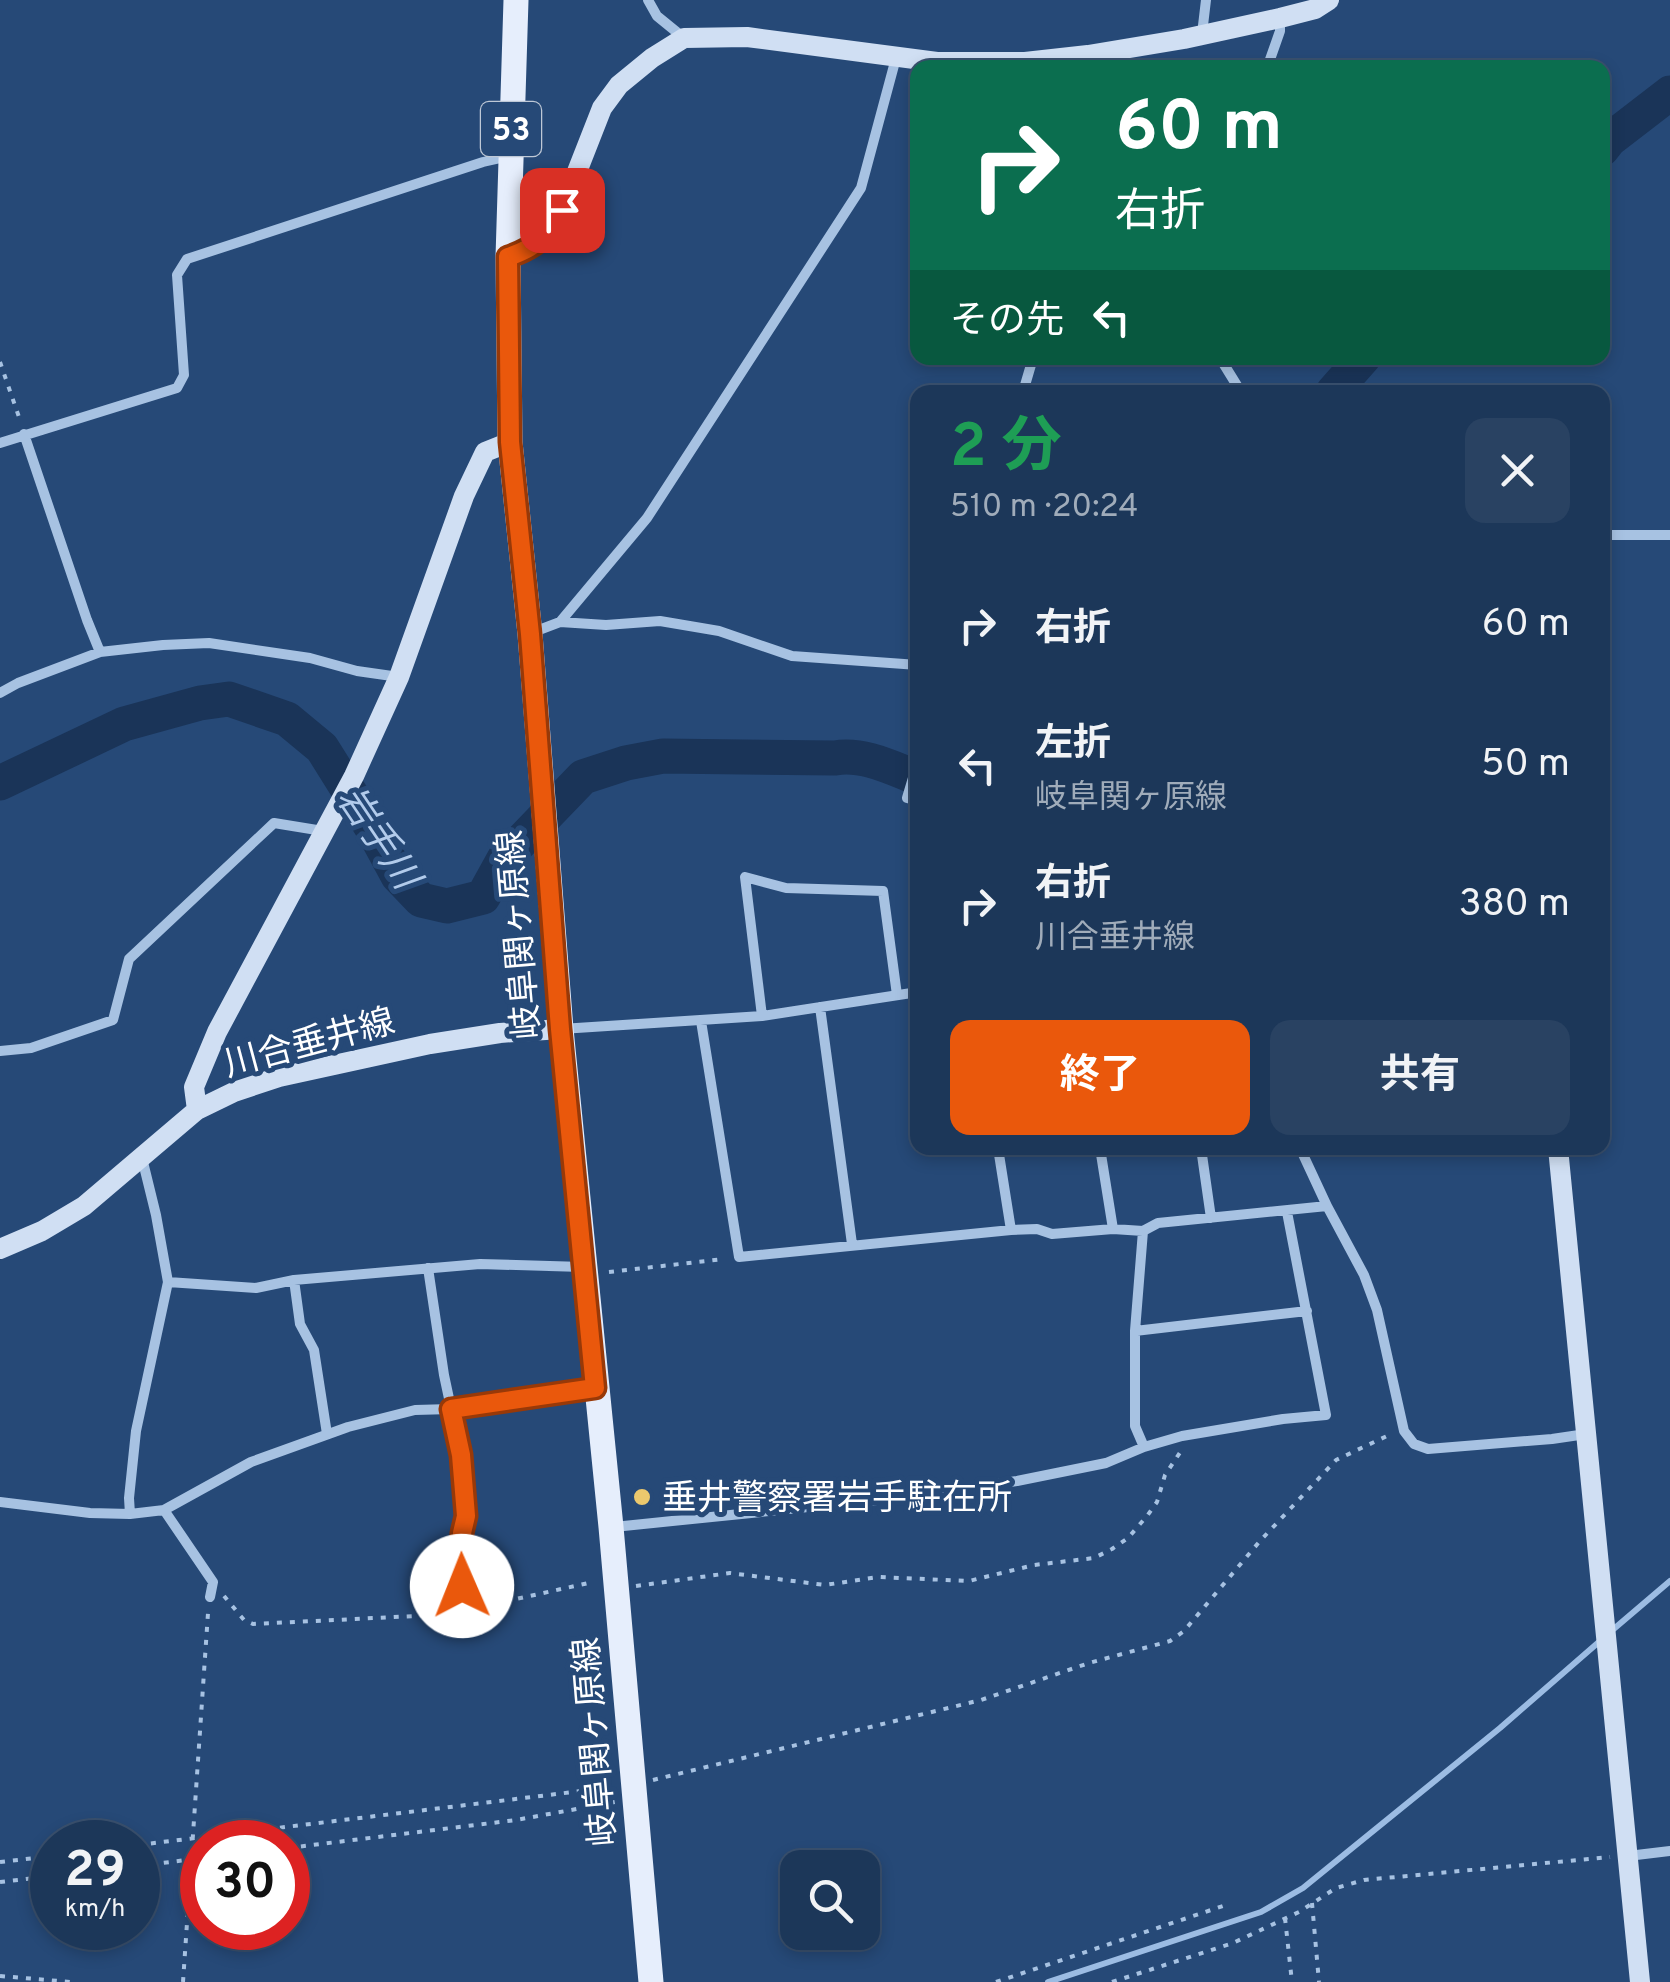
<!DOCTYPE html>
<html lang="ja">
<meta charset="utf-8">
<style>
body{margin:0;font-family:Overpass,"Noto Sans JP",sans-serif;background:#294262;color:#f1f3f6;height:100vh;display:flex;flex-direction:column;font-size:38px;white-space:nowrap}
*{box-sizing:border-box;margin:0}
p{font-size:32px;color:#a0acba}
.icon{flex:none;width:55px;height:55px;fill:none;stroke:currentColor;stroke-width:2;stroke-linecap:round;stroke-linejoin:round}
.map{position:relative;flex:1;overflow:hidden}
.panel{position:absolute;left:910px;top:385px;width:700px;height:770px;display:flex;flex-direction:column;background:#1c3759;border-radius:20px;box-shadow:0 5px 15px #0003,0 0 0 2px #3a516f}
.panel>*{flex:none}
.hud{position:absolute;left:910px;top:60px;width:700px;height:305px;border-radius:20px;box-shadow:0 5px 15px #0003,0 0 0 2px #3a516f;background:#0b6e4f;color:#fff;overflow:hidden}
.buttons{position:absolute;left:780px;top:1850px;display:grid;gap:20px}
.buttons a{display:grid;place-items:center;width:100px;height:100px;border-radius:20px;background:#1c3759;box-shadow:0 5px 15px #0003,0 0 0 2px #3a516f;font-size:50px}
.speed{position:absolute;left:30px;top:1820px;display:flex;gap:20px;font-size:50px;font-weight:700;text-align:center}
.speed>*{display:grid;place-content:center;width:130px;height:130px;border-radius:50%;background:#1c3759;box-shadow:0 5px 15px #0003,0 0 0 2px #3a516f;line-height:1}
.speed small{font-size:25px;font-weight:400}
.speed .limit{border:15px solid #d22;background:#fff;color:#111}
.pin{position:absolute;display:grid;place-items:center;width:85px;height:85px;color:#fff;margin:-42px;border-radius:20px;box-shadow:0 5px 15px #0006}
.me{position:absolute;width:110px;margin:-55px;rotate:359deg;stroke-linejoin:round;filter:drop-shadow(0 0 8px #0008)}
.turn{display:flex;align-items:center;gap:35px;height:210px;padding:0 40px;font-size:45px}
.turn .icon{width:130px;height:130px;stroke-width:2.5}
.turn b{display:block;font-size:70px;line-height:85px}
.then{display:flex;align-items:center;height:95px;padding:0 40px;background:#0003;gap:20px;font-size:38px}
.round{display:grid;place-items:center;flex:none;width:105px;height:105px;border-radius:20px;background:#294262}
.summary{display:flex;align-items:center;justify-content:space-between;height:170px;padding:0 40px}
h1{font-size:60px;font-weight:700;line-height:75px;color:#1e9e55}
.button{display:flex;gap:20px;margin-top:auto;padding:20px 40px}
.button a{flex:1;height:115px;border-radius:20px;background:#ea580c;color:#fff;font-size:40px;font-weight:700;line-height:115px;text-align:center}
.button a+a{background:#294262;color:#f1f3f6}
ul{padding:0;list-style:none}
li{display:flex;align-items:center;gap:30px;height:140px;padding:0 40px}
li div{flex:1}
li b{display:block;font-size:38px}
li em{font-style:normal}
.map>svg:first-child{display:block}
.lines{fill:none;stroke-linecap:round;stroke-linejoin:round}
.stream{stroke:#9cbce3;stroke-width:6}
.river{stroke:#1a3458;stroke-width:35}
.path{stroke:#a7c2e2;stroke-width:4;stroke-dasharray:5 8;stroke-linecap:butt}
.street{stroke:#a7c2e2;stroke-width:10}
.secondary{stroke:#d0dff3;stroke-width:20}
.primary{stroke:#e6eefc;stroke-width:25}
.route-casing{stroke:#983908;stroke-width:25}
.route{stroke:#ea580c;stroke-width:18}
.poi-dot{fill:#ebc86d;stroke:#264977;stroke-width:4}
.labels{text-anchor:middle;stroke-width:10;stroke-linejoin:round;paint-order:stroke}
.shield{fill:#264977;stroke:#bec8d6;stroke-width:2.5}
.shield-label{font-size:32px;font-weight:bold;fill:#fff}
.street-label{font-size:35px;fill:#fff;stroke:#264977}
.poi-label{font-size:35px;fill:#fff;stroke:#264977;text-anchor:start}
.water-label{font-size:38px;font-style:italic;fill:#b2cbeb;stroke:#264977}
</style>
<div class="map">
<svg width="1670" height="1982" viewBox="0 0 1670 1982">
<rect width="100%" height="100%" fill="#264977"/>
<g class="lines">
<!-- stream -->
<path class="stream" d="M 1609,1633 L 1670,1581
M 1048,1982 L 1261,1912 L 1303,1888 L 1500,1728 L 1600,1641"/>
<!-- river -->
<path class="river" d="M 1602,149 L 1609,140 L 1670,93
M 1333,392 L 1363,358
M 0,783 L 124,724 L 200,703 L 229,699 L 287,719 L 322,748 L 372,828 L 398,876 L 421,900 L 447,906 L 483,897 L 504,859 L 583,777 L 626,763 L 663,756 L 835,758 C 863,753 892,768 918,778"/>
<!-- path -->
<path class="path" d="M 0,362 L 20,420
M 609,1272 L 724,1259
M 636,1586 L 730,1573 L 825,1585 L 878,1577 L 969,1581 L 1034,1565 L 1094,1558 L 1112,1549 L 1128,1538 L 1147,1516 L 1157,1502 L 1165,1475 L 1181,1451
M 224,1596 L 244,1620 L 253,1624 L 416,1616 L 451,1612
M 480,1607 L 593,1582
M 653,1780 L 981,1700 L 1089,1663 L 1170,1641 L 1184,1631 L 1260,1541 L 1336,1460 L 1389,1435
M 138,1845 L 614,1787
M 288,1848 L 516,1820 L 615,1802
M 0,1862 L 52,1856
M 138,1866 L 202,1858
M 0,1882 L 52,1876
M 1312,1903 L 1319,1982
M 1285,1918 L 1292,1982
M 0,1976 L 71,1982
M 183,1982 L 208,1613
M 996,1982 L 1223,1906
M 1112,1982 L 1233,1943 L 1299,1912 L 1336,1888 L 1364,1880 L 1610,1857"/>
<!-- street -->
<path class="street" d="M 648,0 L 657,16 L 684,38
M 1202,34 L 1206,0
M 1267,68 L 1280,31 L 1280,18
M 1220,358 L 1241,392
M 1023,392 L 1033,358
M 24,434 L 87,620 L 100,652
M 0,443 L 177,388 L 184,375 L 177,275 L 187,259 L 483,162 L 509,156
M 1602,535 L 1670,535
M 560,622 L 606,625 L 660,621 L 719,631 L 792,656 L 918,665
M 531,633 L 560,622 L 647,518 L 861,188 L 896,58
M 0,693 L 18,683 L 100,652 L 163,645 L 209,643 L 310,658 L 357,671 L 399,677
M 918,761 L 907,798 L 918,801
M 820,1007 L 852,1244
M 762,1016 L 745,877 L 786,888 L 883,891 L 897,995
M 701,1021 L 739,1257 L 1011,1230 L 998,1148
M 561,1029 L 762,1016 L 918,992
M 0,1051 L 31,1048 L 113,1020 L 129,959 L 274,823 L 323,831
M 1100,1148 L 1113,1229 L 1143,1231 L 1158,1223 L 1327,1206
M 1201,1148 L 1211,1218
M 1300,1148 L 1327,1206 L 1364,1275 L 1377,1310 L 1404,1431 L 1414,1444 L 1428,1449 L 1552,1439 L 1586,1434
M 1011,1230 L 1037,1229 L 1052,1234 L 1113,1229
M 1143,1231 L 1135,1331 L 1135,1426 L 1144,1447
M 428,1268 L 444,1375 L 461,1455 L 466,1516 L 462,1533 L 464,1610
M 294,1280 L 300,1324 L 314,1350 L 327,1434
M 168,1282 L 256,1288 L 294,1280 L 480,1264 L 583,1267
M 1135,1331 L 1307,1311
M 0,1502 L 90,1513 L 130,1514 L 164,1510 L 251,1462 L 348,1427 L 415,1410 L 451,1409 L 595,1388
M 164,1510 L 213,1582 L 210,1597
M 130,1514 L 129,1498 L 136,1431 L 168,1282 L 156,1215 L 142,1158
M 614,1527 L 887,1499 L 1017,1481 L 1106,1463 L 1144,1447 L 1182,1436 L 1283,1419 L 1326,1415 L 1287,1212
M 1628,1856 L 1670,1851"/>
<!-- secondary -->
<path class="secondary" d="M 508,257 L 530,249 L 549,233 L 562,210 L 602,108 L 619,85 L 652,58 L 684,38 L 747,37 L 937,62 L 1025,62 L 1088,55 L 1184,39 L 1280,18 L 1315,9 L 1329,0
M 197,1110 L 194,1087 L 217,1032 L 354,776 L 399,677 L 464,496 L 485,452 L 510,442
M 1558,1148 L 1640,1982
M 0,1249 L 42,1231 L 84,1206 L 197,1110 L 234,1092 L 279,1077 L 430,1044 L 500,1033 L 561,1029"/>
<!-- primary -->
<path class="primary" d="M 516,0 L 508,257 L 510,442 L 530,634 L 561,1029 L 611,1527 L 651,1982"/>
</g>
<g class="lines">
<!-- route casing -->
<g class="route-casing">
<path id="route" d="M 462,1586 L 462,1533 L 466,1516 L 461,1455 L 451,1409 L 595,1388 L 560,1029 L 530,634 L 510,442 L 508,257 C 537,247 547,237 562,210"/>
</g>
<!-- route -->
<use href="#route" class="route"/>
</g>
<!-- markers -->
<circle class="poi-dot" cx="642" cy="1497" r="10"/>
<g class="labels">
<!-- shield labels -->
<rect class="shield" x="481" y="102" width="60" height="54" rx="8"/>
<g class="shield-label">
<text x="511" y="140">53</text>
</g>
<!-- street labels -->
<g class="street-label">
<text transform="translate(518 935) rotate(-95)" y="12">岐阜関ヶ原線</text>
<text transform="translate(309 1042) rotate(-15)" y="12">川合垂井線</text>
<text transform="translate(594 1742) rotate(-95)" y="12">岐阜関ヶ原線</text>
</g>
<!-- poi labels -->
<g class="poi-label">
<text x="662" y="1509">垂井警察署岩手駐在所</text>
</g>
<!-- water labels -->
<g class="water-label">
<text transform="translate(379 837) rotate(56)" y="13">岩手川</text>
</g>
</g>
</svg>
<div class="buttons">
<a><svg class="icon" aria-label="search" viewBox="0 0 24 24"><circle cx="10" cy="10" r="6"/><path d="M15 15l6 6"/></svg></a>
</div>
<div class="speed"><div>29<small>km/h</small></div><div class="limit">30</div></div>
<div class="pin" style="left:562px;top:210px;background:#d93025"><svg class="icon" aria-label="arrive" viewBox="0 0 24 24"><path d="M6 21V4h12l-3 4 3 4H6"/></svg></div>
<svg class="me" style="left:462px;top:1586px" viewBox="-20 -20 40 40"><circle r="19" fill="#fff"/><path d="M0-13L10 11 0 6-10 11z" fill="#ea580c"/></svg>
<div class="hud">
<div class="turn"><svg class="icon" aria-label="right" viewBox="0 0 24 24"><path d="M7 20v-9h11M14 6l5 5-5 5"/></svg><div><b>60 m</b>右折</div></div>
<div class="then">その先<svg class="icon" aria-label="left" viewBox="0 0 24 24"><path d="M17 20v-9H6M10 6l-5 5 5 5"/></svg></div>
</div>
<section class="panel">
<div class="summary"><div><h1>2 分</h1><p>510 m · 20:24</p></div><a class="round"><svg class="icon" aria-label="close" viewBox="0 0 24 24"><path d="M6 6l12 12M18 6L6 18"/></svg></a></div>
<ul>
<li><svg class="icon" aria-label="right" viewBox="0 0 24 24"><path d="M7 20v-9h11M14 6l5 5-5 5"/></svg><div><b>右折</b></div><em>60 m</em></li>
<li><svg class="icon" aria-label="left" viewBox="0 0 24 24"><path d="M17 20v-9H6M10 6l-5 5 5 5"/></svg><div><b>左折</b><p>岐阜関ヶ原線</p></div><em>50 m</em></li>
<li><svg class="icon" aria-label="right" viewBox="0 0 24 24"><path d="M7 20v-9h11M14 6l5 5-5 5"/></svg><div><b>右折</b><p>川合垂井線</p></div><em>380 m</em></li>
</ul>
<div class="button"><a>終了</a><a>共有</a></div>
</section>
</div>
